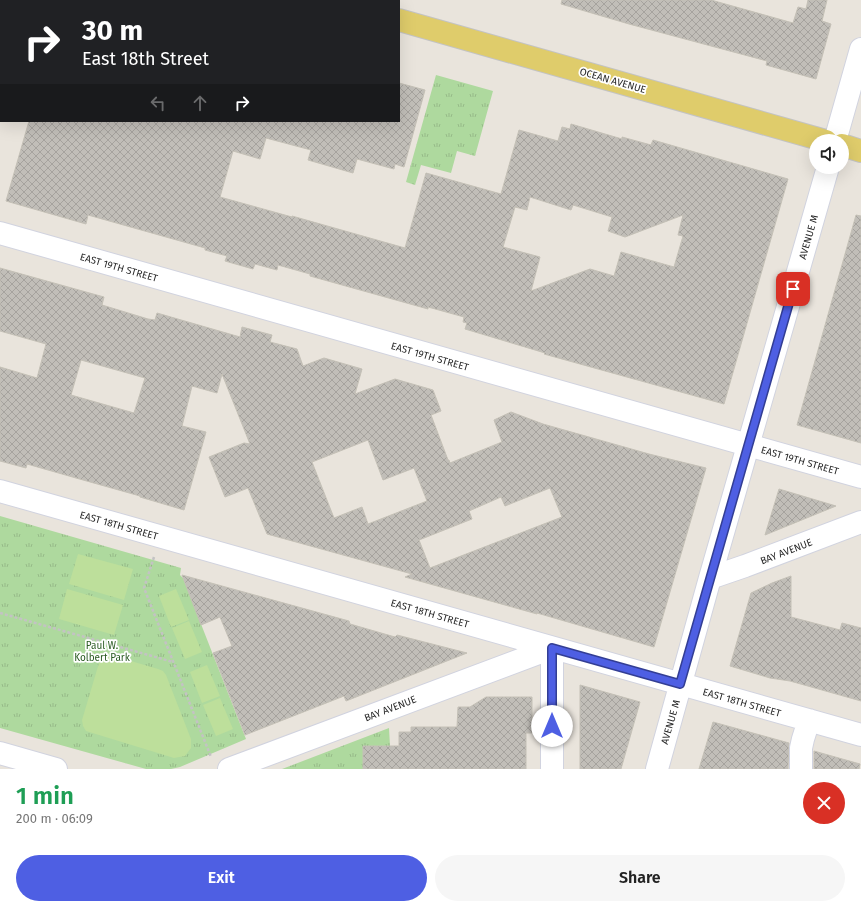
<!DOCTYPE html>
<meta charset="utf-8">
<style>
body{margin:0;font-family:"Fira Sans",sans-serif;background:#f6f6f6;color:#222;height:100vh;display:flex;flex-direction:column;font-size:15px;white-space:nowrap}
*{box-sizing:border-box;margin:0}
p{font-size:13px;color:#767676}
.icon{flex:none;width:22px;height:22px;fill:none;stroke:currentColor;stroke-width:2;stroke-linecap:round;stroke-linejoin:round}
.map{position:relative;height:769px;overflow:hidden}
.side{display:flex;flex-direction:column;background:#fff;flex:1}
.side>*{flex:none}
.banner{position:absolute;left:0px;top:0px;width:400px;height:122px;box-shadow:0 4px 16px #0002;background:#202124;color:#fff;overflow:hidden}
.fabs{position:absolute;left:809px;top:134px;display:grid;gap:8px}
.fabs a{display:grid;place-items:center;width:40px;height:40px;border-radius:50%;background:#fff;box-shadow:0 4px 16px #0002;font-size:20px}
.pin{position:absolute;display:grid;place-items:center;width:34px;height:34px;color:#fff;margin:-17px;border-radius:8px;box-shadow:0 2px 6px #0006}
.me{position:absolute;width:44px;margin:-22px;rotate:0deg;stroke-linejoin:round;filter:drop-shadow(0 0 3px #0008)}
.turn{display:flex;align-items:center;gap:14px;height:84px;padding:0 16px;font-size:18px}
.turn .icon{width:52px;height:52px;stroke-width:2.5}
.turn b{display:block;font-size:28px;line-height:34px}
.lanes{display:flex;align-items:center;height:38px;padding:0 16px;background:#0003;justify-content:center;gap:20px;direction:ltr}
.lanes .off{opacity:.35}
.round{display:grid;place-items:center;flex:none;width:42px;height:42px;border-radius:21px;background:#f6f6f6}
.overview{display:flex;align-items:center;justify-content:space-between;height:68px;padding:0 16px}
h1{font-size:24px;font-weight:600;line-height:30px;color:#1e9e55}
.cta{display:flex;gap:8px;margin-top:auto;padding:8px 16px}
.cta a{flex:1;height:46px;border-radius:24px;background:#4e5fe3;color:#fff;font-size:16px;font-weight:600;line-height:46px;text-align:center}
.cta a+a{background:#f6f6f6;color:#222}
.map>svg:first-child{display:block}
.grass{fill:url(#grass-tufts)}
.pitch{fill:#bddf9b}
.building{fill:url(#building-cross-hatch);stroke:#c4c0b6;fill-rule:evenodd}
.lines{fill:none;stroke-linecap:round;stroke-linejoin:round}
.minor-casing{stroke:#d1d3df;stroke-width:24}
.major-casing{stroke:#c3c3c3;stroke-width:24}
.path{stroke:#c3c3c3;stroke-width:2.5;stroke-dasharray:3 2;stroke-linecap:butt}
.minor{stroke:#fff;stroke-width:22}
.major{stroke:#dfcc6b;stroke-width:22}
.route-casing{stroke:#333e94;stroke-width:10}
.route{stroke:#4e5fe3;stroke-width:7}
.labels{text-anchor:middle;stroke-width:3.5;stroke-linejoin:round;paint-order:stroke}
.street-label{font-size:10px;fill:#282828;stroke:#fff}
.park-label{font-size:10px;fill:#2a5b22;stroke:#fff}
</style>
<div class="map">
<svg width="861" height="769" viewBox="0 0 861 769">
<defs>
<pattern id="grass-tufts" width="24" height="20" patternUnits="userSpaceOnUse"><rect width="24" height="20" fill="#aed99e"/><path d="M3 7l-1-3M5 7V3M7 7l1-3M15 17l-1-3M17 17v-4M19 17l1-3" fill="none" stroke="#96ba88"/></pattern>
<pattern id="building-cross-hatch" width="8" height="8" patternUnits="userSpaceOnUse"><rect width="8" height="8" fill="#c1beb8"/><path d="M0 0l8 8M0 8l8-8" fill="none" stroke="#a6a39e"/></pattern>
</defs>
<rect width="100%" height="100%" fill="#e9e4dc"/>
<!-- grass -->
<path class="grass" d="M 436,75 L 493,91 L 475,156 L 457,151 L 451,173 L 421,165 L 415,185 L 406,182 Z
M 0,516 L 181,568 L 180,575 L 183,578 L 246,739 L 180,767 L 171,769 L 146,769 L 0,728 Z
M 389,728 L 390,746 L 363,746 L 363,769 L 282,769 Z"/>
<!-- pitch -->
<path class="pitch" d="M 78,554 L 133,569 L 124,600 L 69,584 Z
M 67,589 L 123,605 L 114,635 L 59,619 Z
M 176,589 L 189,620 L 171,627 L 159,596 Z
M 189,621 L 202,652 L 185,659 L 172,628 Z
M 109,656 L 114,656 L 158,669 L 163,671 L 166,675 L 191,739 L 191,748 L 185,756 L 174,758 L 86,731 L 83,726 L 82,720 L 99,663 L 103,658 Z
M 207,665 L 220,696 L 202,703 L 190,672 Z
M 220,698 L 233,729 L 216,736 L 203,705 Z"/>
<!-- building -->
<path class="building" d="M 562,0 L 711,0 L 793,23 L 798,7 L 806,9 L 808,0 L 827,0 L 822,21 L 831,24 L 816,79 L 766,65 L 767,61 L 629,24 L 561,4 Z
M 399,83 L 425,90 L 404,167 L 395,164 L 394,169 L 357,159 L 353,173 L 308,160 L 311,150 L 266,138 L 260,159 L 233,151 L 220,197 L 292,217 L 292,216 L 405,248 L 426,173 L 501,194 L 519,130 L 558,141 L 562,127 L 570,129 L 571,124 L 622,139 L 622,137 L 651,145 L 653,140 L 788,179 L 724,404 L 544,354 L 545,353 L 465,329 L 467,323 L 463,322 L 464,317 L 428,307 L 428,309 L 310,276 L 310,274 L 278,265 L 277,270 L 255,264 L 253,269 L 225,261 L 227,256 L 205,250 L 205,248 L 88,215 L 86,224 L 6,201 L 29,121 L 399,121 ZM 530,197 L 571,210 L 573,205 L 612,217 L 608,231 L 625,237 L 683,215 L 678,235 L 683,236 L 674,267 L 621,252 L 614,276 L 590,269 L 531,291 L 540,257 L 503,247 L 515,207 L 527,210 Z
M 856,215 L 861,216 L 861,443 L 797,425 Z
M 0,268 L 104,297 L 102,305 L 148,319 L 155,320 L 157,313 L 240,337 L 242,327 L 272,335 L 270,342 L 297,349 L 303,366 L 324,358 L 362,369 L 355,394 L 395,379 L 433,390 L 441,411 L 431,415 L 448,460 L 449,460 L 450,463 L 502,442 L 494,420 L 511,412 L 543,424 L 649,454 L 706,468 L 654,647 L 537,613 L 537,614 L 405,577 L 412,574 L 267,534 L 248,488 L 225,497 L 209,457 L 244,443 L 250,444 L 222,374 L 217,393 L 192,386 L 182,426 L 206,432 L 184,510 L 140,497 L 140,496 L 76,478 L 27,464 L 26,468 L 0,461 L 0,367 L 37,378 L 46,344 L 0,331 ZM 81,360 L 145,378 L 134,413 L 71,395 ZM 368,440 L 383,480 L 414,468 L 427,501 L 368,524 L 362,507 L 334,518 L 312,462 ZM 550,488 L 562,517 L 430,568 L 419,540 L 472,519 L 469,511 L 501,497 L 505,506 Z
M 779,489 L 836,506 L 765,535 Z
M 182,575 L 349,621 L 350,624 L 395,637 L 397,635 L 467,653 L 346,701 L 344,696 L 245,735 L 213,653 L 232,646 L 220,617 L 201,625 Z
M 791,576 L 791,617 L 840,630 L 842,623 L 861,628 L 861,701 L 790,681 L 770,678 L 730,666 L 751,593 L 772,583 Z
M 580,685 L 640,702 L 621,769 L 580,769 Z
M 486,697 L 532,697 L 532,733 L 526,733 L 526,769 L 363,769 L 363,746 L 399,746 L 399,732 L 411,732 L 411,727 L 457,727 L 458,707 L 470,707 Z
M 713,722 L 789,743 L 788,769 L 699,769 Z
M 814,751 L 860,764 L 859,769 L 814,769 Z"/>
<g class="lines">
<!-- minor casing -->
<g class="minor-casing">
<path id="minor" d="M 19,1 L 19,0
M 0,68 L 1,64
M 835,141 L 861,49
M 0,233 L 861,477
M 0,491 L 861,735
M 710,578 L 745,566 L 861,522
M 0,753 L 56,769
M 229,769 L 552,648 L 552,769
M 657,769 L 710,578 L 828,167
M 801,769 L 801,748 L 803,739 L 809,720"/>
</g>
<!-- major casing -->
<g class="major-casing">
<path id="major" d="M 328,0 L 332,1
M 399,20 L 826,141
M 842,145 L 861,151"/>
</g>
<!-- path -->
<path class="path" d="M 154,557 L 144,588 L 211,757
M 0,613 L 173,662"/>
<!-- minor -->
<use href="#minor" class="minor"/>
<!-- major -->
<use href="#major" class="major"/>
</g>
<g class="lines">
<!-- route casing -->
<g class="route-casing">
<path id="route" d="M 552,726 L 552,648 L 680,684 L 793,289"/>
</g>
<!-- route -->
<use href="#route" class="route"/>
</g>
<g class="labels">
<!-- street labels -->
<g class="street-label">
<text transform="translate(613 80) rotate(16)" y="4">OCEAN AVENUE</text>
<text transform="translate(808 237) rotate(-74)" y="4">AVENUE M</text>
<text transform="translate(119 267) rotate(16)" y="4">EAST 19TH STREET</text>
<text transform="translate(430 356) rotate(16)" y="4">EAST 19TH STREET</text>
<text transform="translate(800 460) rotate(16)" y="4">EAST 19TH STREET</text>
<text transform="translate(119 525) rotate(16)" y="4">EAST 18TH STREET</text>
<text transform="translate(786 551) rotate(-21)" y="4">BAY AVENUE</text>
<text transform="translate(430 613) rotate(16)" y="4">EAST 18TH STREET</text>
<text transform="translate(742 702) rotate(16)" y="4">EAST 18TH STREET</text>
<text transform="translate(390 708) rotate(-21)" y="4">BAY AVENUE</text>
<text transform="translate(670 722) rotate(-74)" y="4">AVENUE M</text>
</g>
<!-- park labels -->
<g class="park-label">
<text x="102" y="649">Paul W.<tspan x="102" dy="12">Kolbert Park</tspan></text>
</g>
</g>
</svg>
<div class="fabs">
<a><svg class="icon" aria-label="sound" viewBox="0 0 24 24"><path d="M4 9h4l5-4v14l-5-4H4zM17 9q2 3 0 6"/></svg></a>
</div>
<div class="pin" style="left:793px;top:289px;background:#d93025"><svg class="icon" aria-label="arrive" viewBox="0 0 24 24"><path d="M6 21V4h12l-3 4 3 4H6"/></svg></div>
<svg class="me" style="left:552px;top:726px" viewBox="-20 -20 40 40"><circle r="19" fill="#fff"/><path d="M0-13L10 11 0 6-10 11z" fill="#4e5fe3"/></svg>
<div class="banner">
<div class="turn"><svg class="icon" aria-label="right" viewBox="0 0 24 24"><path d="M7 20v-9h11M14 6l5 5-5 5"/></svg><div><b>30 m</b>East 18th Street</div></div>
<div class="lanes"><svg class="icon off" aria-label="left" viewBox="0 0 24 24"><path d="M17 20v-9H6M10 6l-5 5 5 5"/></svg><svg class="icon off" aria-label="ahead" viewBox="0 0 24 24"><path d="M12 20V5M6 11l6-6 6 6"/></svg><svg class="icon" aria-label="right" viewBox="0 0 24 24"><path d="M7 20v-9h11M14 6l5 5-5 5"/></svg></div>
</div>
</div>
<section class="side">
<div class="overview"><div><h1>1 min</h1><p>200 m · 06:09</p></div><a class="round" style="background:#d93025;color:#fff"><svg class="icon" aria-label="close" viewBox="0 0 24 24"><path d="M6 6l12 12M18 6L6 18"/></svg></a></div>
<div class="cta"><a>Exit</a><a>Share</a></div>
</section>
